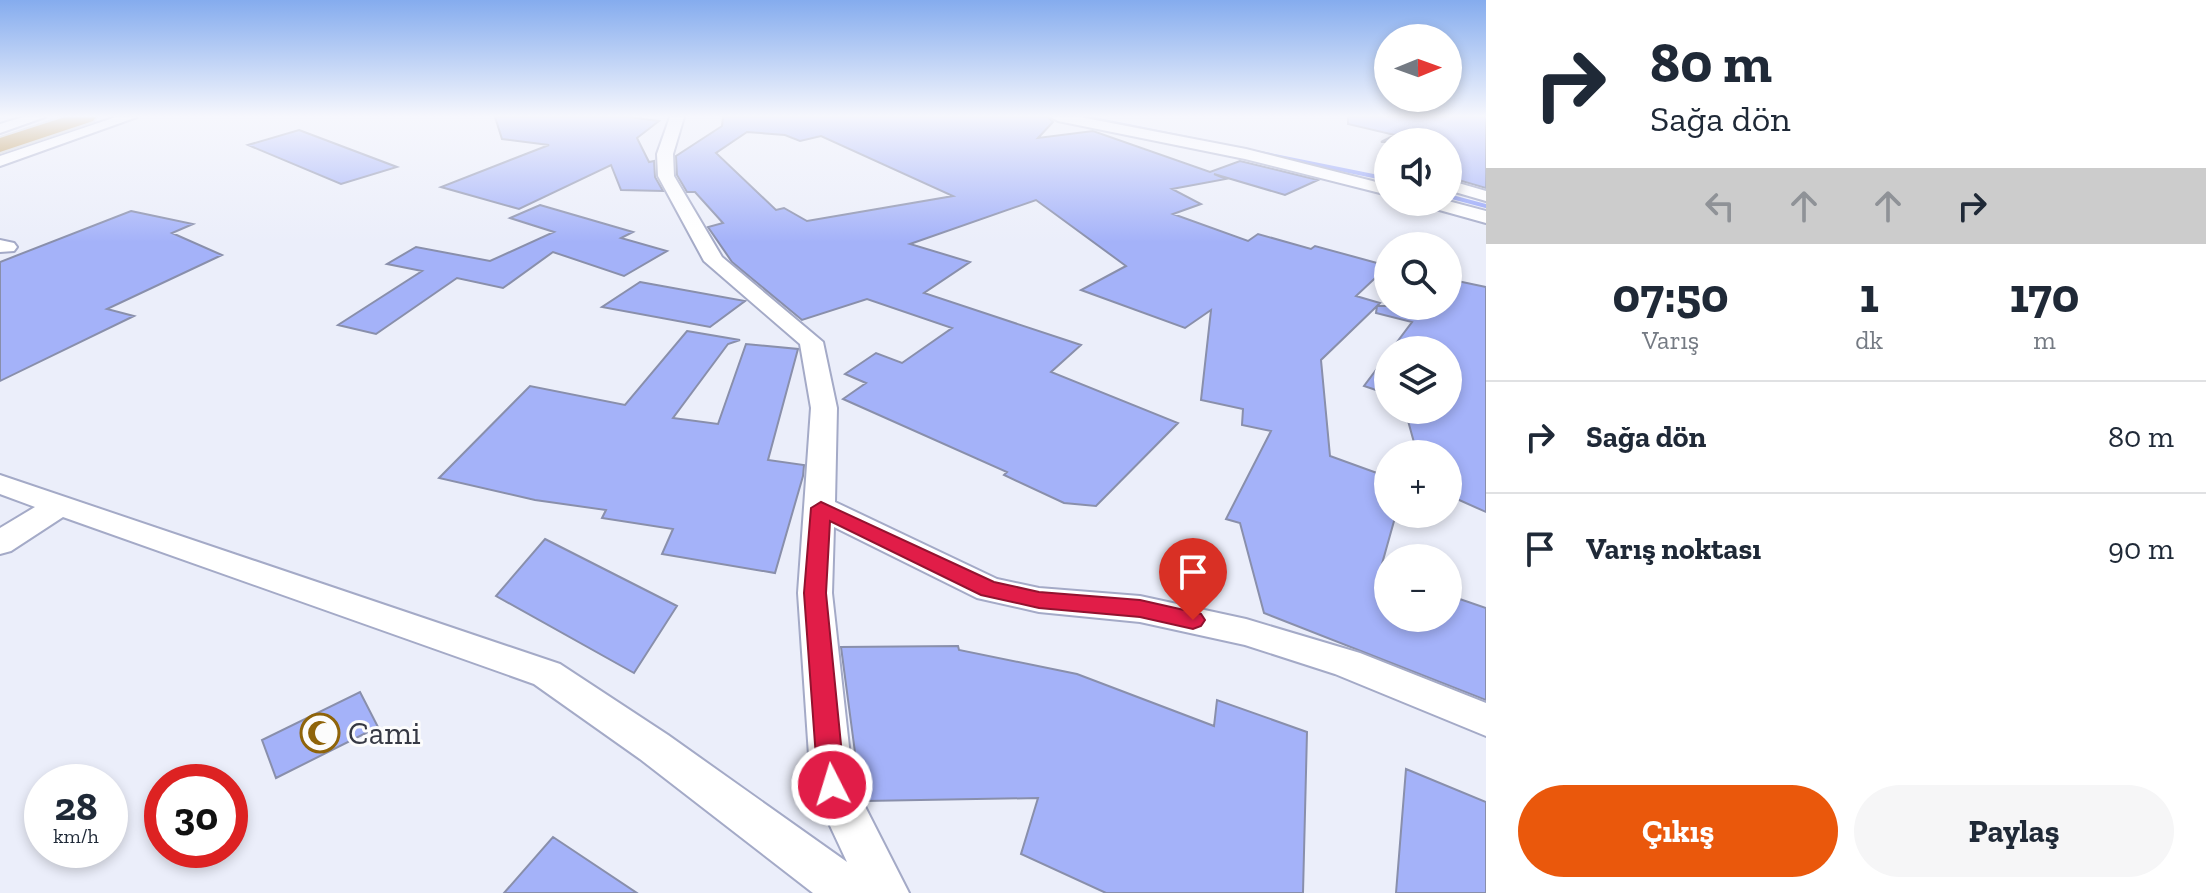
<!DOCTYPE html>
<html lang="tr">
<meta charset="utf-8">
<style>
body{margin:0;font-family:"Zilla Slab",serif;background:#f6f6f7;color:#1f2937;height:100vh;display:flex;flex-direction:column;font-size:30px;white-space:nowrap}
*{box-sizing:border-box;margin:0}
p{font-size:26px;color:#747a83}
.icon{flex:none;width:44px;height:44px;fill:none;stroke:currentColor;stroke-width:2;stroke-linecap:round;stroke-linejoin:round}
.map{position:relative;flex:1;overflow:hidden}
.sheet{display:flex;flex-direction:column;background:#fff;width:720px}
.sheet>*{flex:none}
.banner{background:#fff;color:#1f2937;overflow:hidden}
.needle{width:52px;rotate:89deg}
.controls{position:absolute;left:1374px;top:24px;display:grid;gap:16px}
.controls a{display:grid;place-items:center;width:88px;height:88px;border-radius:50%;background:#fff;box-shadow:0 4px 12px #0003;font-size:40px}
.speed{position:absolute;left:24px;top:764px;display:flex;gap:16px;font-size:40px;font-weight:700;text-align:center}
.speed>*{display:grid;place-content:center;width:104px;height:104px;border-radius:50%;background:#fff;box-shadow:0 4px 12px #0003;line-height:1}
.speed small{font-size:20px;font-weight:400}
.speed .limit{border:12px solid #d22;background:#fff;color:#111}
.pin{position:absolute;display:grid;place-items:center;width:68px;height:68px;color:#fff;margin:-82px -34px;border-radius:50% 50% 50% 0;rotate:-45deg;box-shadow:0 0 8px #0007}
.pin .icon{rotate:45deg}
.me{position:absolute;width:88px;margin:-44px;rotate:355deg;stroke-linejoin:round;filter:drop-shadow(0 0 6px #0008)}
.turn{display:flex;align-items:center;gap:28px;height:168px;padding:0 32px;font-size:36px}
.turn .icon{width:104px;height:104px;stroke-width:2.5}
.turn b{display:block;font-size:56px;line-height:68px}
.lanes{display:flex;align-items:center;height:76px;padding:0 32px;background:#0003;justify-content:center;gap:40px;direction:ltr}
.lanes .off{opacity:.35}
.eta{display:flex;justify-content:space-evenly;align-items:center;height:136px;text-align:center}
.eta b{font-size:48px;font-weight:700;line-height:56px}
.action{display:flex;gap:16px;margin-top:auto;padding:16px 32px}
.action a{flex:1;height:92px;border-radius:48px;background:#ea580c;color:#fff;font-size:32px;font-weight:700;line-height:92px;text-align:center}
.action a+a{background:#f6f6f7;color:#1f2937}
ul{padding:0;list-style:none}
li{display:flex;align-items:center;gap:24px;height:112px;padding:0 32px;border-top:2px solid #e0e1e3}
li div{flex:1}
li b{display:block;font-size:30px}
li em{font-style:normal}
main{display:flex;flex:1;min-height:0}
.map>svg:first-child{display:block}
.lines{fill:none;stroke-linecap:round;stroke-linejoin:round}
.stream{stroke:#90a0f8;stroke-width:4}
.building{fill:#a4b2f9;stroke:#898fab;stroke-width:2;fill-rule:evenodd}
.minor-casing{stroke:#a4aac7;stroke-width:4}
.highway-casing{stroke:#cbccce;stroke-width:4}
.minor{fill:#fff;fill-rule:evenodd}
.highway{fill:#b08027;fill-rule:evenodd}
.route{fill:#e11d48;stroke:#92132f;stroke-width:2}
.labels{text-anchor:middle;stroke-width:6;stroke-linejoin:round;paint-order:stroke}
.near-poi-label{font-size:32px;fill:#363944;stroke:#fcfcfc;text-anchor:start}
</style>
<main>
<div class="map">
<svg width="1486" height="893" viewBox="0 0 1486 893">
<rect width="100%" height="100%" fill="#ebeefa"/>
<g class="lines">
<!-- stream -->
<path class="stream" d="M 1084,117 L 1388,179
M 1448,196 L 1486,206"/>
</g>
<!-- building -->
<path class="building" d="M 495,117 L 629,117 L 659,121 L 637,138 L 649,162 L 654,161 L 655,177 L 663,191 L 621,190 L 611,165 L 519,209 L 441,187 L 549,145 L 502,139 Z
M 723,117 L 1048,117 L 1053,122 L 1038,138 L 1093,131 L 1210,172 L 1240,161 L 1318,180 L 1285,195 L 1214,174 L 1226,179 L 1172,189 L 1201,204 L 1173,214 L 1248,241 L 1258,234 L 1311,249 L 1315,246 L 1388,266 L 1356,296 L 1380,303 L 1377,306 L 1448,306 L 1448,279 L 1486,287 L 1486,512 L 1448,495 L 1448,454 L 1436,454 L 1415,446 L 1405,410 L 1448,410 L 1448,350 L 1391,350 L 1412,322 L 1376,313 L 1377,306 L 1321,360 L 1330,456 L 1388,477 L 1388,514 L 1396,514 L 1380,571 L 1388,574 L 1388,618 L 1448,618 L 1448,595 L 1486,608 L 1486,700 L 1264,613 L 1240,523 L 1226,519 L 1271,431 L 1242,425 L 1243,409 L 1201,400 L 1211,310 L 1185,328 L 1081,290 L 1126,266 L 1036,200 L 910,244 L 970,262 L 924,293 L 1081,345 L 1051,372 L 1178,423 L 1096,506 L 1064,503 L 1004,475 L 1007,472 L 843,399 L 866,383 L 845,374 L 876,353 L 902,363 L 952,328 L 867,299 L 802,320 L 732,262 L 708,227 L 723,223 L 695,192 L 687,192 L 677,175 L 676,156 L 722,126 ZM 747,132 L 785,135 L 800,141 L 821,136 L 953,196 L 807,221 L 784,208 L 776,210 L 716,153 Z
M 1348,117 L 1486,117 L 1486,188 L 1448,177 L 1448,142 L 1381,142 L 1395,135 L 1348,124 Z
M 299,130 L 397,167 L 341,184 L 248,145 Z
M 540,205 L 633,232 L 621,238 L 667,251 L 624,276 L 553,252 L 503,288 L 457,278 L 376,334 L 338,325 L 422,271 L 387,264 L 416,247 L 490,261 L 554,232 L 510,218 Z
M 131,211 L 193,224 L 172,233 L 222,255 L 107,309 L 134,316 L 0,381 L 0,262 Z
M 640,282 L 745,301 L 710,327 L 602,307 Z
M 687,331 L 740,340 L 728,344 L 673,418 L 718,424 L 746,344 L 798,349 L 768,460 L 804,465 L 803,476 L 775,573 L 662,554 L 673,529 L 602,518 L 606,510 L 535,500 L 439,478 L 530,386 L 625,405 Z
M 1388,354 L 1388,394 L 1364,386 Z
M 545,539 L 677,606 L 634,673 L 496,596 Z
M 958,646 L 959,650 L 1077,674 L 1214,726 L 1217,700 L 1307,732 L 1303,893 L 1106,893 L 1021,854 L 1038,798 L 865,801 L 860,790 L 841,647 Z
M 360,692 L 378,727 L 276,778 L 262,740 Z
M 1406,769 L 1486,802 L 1486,893 L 1396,893 Z
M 553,837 L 637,893 L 504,893 Z"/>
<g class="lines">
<!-- minor casing -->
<g class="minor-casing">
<path id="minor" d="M 23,117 L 45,117 L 0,133 L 0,124 Z
M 116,117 L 137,117 L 0,166 L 0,156 Z
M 670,117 L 684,117 L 673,154 L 674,176 L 722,257 L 823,342 L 837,408 L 835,502 L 997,579 L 1039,588 L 1140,596 L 1246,619 L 1360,653 L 1486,703 L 1486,736 L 1335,674 L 1245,645 L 1140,622 L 1039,612 L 977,598 L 834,527 L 832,593 L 853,783 L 909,893 L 813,893 L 640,759 L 534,684 L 63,517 L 11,551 L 0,554 L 0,528 L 35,507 L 0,494 L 0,475 L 560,664 L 668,735 L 847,862 L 811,785 L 798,593 L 811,408 L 800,344 L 704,261 L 658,176 L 657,154 Z
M 1051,117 L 1080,117 L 1246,149 L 1388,185 L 1388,195 L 1245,159 L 1058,121 Z
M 1448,180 L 1486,191 L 1486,201 L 1448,190 Z
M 1448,201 L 1486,211 L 1486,223 L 1425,206 L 1422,202 Z
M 0,240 L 14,243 L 17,247 L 14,251 L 0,252 Z"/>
</g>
<!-- highway casing -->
<g class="highway-casing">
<path id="highway" d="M 65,117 L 96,117 L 93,121 L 0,152 L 0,138 Z"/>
</g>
<!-- minor -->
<use href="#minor" class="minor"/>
<!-- highway -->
<use href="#highway" class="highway"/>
</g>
<!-- sky -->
<linearGradient id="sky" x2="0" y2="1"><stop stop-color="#85acee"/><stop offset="0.48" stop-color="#f6f7fd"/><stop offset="1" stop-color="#f6f7fd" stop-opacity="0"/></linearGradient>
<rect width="1486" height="242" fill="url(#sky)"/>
<!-- route -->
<path class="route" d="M 821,502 L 994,582 L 1039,592 L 1140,600 L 1193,612 L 1201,614 L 1205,620 L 1201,626 L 1193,629 L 1140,617 L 1039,608 L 981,595 L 830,521 L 826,593 L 845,785 L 841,794 L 832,798 L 822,794 L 818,785 L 804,593 L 811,508 Z"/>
<!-- icons -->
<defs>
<g id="mosque-ring" transform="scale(2)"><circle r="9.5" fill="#fcfcfc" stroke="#8f640a" stroke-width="1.5"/><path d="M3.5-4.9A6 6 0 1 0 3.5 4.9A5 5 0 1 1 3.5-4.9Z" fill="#8f640a"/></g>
</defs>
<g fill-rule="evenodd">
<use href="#mosque-ring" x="320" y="733"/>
</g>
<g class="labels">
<!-- near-poi labels -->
<g class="near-poi-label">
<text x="348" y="744">Cami</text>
</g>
</g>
</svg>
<div class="controls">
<a><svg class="needle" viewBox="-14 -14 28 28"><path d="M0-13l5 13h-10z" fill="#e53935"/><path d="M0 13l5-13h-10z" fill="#747a83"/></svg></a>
<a><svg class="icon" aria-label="sound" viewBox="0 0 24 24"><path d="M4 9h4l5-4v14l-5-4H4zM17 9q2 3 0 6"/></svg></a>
<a><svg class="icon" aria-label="search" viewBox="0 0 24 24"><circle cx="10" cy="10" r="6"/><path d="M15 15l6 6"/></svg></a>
<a><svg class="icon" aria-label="layers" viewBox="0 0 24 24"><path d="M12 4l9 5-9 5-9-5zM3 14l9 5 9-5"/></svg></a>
<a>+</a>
<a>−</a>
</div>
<div class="speed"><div>28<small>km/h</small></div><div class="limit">30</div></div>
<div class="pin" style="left:1193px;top:620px;background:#d93025"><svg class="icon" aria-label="arrive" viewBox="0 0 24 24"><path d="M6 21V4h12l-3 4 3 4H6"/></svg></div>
<svg class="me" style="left:832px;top:785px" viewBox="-20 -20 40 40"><circle r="17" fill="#e11d48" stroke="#fff" stroke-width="3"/><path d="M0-11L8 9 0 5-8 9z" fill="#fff"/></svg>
</div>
<section class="sheet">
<div class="banner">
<div class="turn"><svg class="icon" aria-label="right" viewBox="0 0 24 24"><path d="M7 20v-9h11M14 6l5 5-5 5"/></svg><div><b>80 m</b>Sağa dön</div></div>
<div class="lanes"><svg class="icon off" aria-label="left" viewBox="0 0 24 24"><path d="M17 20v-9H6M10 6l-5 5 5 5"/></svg><svg class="icon off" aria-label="ahead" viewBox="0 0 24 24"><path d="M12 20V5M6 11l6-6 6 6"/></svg><svg class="icon off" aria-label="ahead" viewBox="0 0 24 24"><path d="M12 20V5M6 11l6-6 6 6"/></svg><svg class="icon" aria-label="right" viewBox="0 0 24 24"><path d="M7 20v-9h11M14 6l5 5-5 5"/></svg></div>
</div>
<div class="eta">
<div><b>07:50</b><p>Varış</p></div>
<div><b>1</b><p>dk</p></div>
<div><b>170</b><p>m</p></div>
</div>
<ul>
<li><svg class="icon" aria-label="right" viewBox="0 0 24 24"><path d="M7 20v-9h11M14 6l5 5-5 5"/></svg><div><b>Sağa dön</b></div><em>80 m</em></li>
<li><svg class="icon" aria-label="arrive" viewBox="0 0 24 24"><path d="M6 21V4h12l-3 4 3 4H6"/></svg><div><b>Varış noktası</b></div><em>90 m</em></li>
</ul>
<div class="action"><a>Çıkış</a><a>Paylaş</a></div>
</section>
</main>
